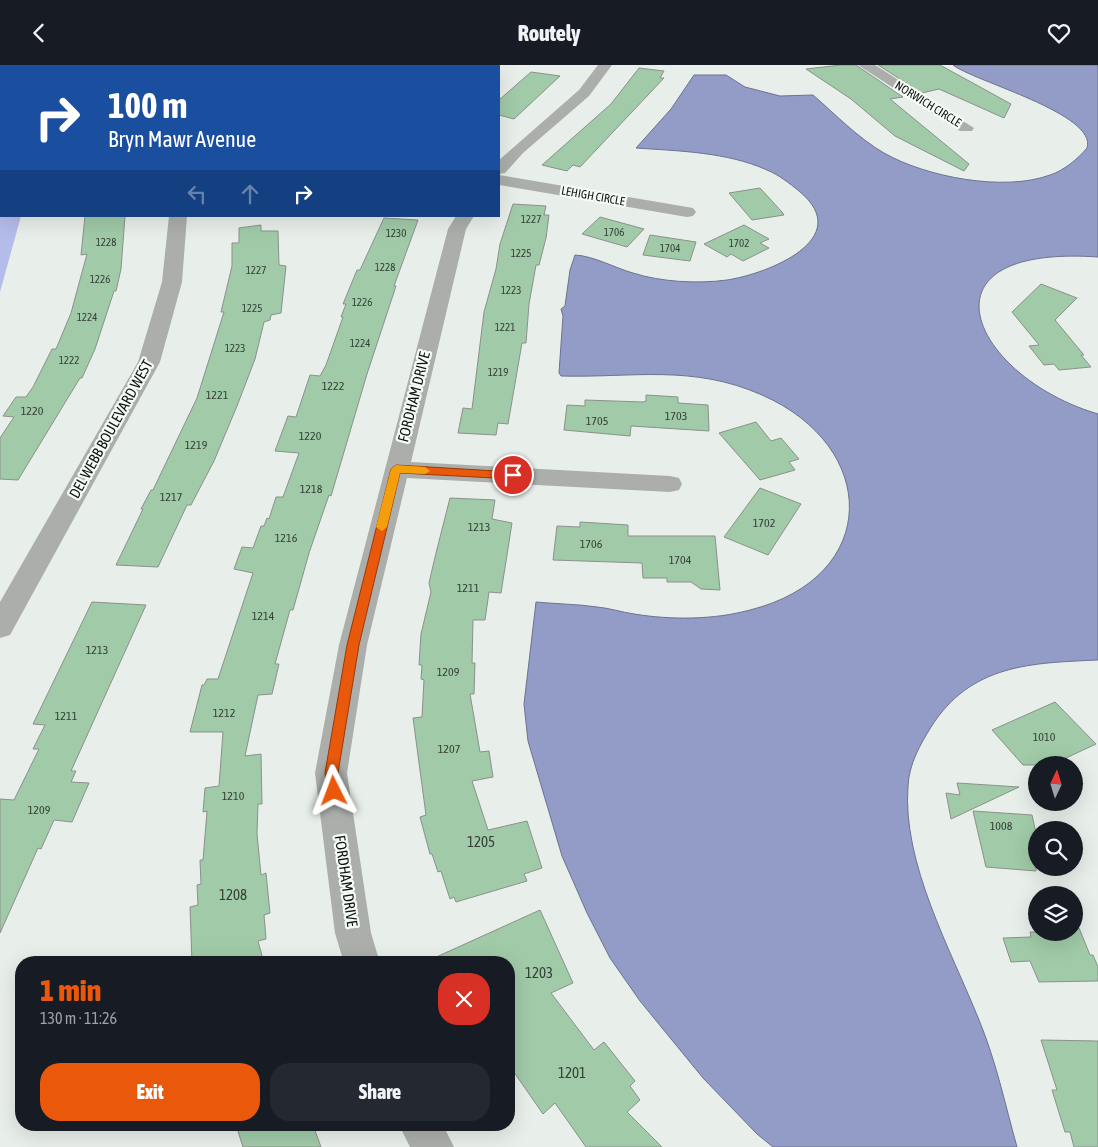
<!DOCTYPE html>
<meta charset="utf-8">
<style>
body{margin:0;font-family:"Asap Condensed",sans-serif;background:#242831;color:#f1f3f6;height:100vh;display:flex;flex-direction:column;font-size:19px;white-space:nowrap}
*{box-sizing:border-box;margin:0}
p{font-size:16px;color:#9ea1a6}
.icon{flex:none;width:28px;height:28px;fill:none;stroke:currentColor;stroke-width:2;stroke-linecap:round;stroke-linejoin:round}
.map{position:relative;flex:1;overflow:hidden}
.details{position:absolute;left:15px;top:891px;width:500px;height:175px;display:flex;flex-direction:column;background:#171b24;border-radius:20px;box-shadow:0 5px 20px #0002}
.details>*{flex:none}
.hud{position:absolute;left:0px;top:0px;width:500px;height:152px;box-shadow:0 5px 20px #0002;background:#1a4fa0;color:#fff;overflow:hidden}
.needle{width:32px;rotate:4deg}
.controls{position:absolute;left:1028px;top:691px;display:grid;gap:10px}
.controls a{display:grid;place-items:center;width:55px;height:55px;border-radius:50%;background:#171b24;box-shadow:0 5px 20px #0002;font-size:25px}
.pin{position:absolute;display:grid;place-items:center;width:42px;height:42px;color:#fff;margin:-21px;border:2px solid #fff;border-radius:50%;box-shadow:0 1px 5px #0007}
.me{position:absolute;width:55px;margin:-28px;rotate:357deg;stroke-linejoin:round;filter:drop-shadow(0 0 4px #0008)}
.turn{display:flex;align-items:center;gap:18px;height:105px;padding:0 25px;font-size:22px}
.turn .icon{width:65px;height:65px;stroke-width:2.5}
.turn b{display:block;font-size:35px;line-height:42px}
.lanes{display:flex;align-items:center;height:48px;padding:0 25px;background:#0003;justify-content:center;gap:25px;direction:ltr}
.lanes .off{opacity:.35}
.round{display:grid;place-items:center;flex:none;width:52px;height:52px;border-radius:20px;background:#242831}
.overview{display:flex;align-items:center;justify-content:space-between;height:85px;padding:0 25px}
h1{font-size:30px;font-weight:800;line-height:38px;color:#ea580c}
.cta{display:flex;gap:10px;margin-top:auto;padding:10px 25px}
.cta a{flex:1;height:58px;border-radius:20px;background:#ea580c;color:#fff;font-size:20px;font-weight:800;line-height:58px;text-align:center}
.cta a+a{background:#242831;color:#f1f3f6}
header{display:flex;justify-content:space-between;align-items:center;height:65px;padding:0 25px;background:#171b24;font-size:22px;font-weight:800}
.map>svg:first-child{display:block}
.green{fill:#b4bde9}
.water{fill:#939bc7;stroke:#6c7290}
.building{fill:#a0caa8;stroke:#8b918b}
.lines{fill:none;stroke-linecap:round;stroke-linejoin:round}
.service{fill:#abaeab;fill-rule:evenodd}
.minor{fill:#abaeab;fill-rule:evenodd}
.tertiary{fill:#abaeab;fill-rule:evenodd}
.route{fill:#ea580c;stroke:#983908}
.slow{fill:#f59e0b}
.labels{text-anchor:middle;stroke-width:4.5;stroke-linejoin:round;paint-order:stroke}
.far-number-label{font-size:11px;fill:#344036}
.far-street-label{font-size:12px;fill:#101210;stroke:#f5fcf6}
.number-label{font-size:12px;fill:#344036}
.street-label{font-size:15px;fill:#101210;stroke:#f5fcf6}
.near-number-label{font-size:15px;fill:#344036}
</style>
<header><svg class="icon" aria-label="back" viewBox="0 0 24 24"><path d="M15 5l-7 7 7 7"/></svg>Routely<svg class="icon" aria-label="heart" viewBox="0 0 24 24"><path d="M12 20l-8-8c-3-5 5-10 8-4 3-6 11-1 8 4z"/></svg></header>
<div class="map">
<svg width="1098" height="1082" viewBox="0 0 1098 1082">
<rect width="100%" height="100%" fill="#e8eee9"/>
<!-- green -->
<path class="green" d="M 0,0 L 62,0 L 1,1 L 1,151 L 21,151 L 0,227 Z"/>
<!-- water -->
<path class="water" d="M 953,0 L 1098,0 L 1098,192 C 909,179 973,312 1098,349 L 1098,595 C 1031,598 971,599 931,662 C 920,680 909,699 908,721 C 902,798 951,885 979,955 C 996,996 1005,1039 1017,1082 L 773,1082 L 757,1069 L 703,1013 L 640,936 L 610,893 L 587,848 L 562,791 L 528,676 L 524,639 L 536,537 C 556,539 577,539 597,542 C 609,543 621,547 634,549 C 671,555 713,555 750,545 C 881,512 880,382 762,330 C 692,299 632,313 561,311 L 559,308 L 563,251 L 561,244 L 565,241 L 570,205 L 575,190 C 594,191 615,203 633,208 C 661,217 698,219 727,215 C 767,209 857,174 799,126 C 789,118 779,110 767,105 C 727,87 679,86 636,83 L 671,44 L 694,10 L 726,10 L 745,22 L 780,31 L 813,30 C 835,49 858,73 884,88 C 926,112 1004,127 1050,110 C 1063,106 1078,94 1087,83 C 1098,49 973,16 953,0 Z"/>
<!-- building -->
<path class="building" d="M 841,0 L 856,0 L 903,32 L 890,34 L 969,99 L 964,106 L 895,71 L 851,34 L 806,4 Z
M 878,0 L 940,0 L 1011,39 L 1004,53 L 939,24 L 922,28 Z
M 639,3 L 664,6 L 660,13 L 664,13 L 580,102 L 573,100 L 567,106 L 542,100 L 611,39 Z
M 531,7 L 560,11 L 514,54 L 499,50 L 499,35 Z
M 760,123 L 782,147 L 784,150 L 752,155 L 729,128 Z
M 513,139 L 546,141 L 544,150 L 549,150 L 546,173 L 539,200 L 536,200 L 529,239 L 526,278 L 522,278 L 508,359 L 498,358 L 496,370 L 458,368 L 463,343 L 472,344 L 484,247 L 496,204 L 500,179 Z
M 85,151 L 125,151 L 121,204 L 116,226 L 114,226 L 95,284 L 82,313 L 80,313 L 18,415 L 0,414 L 0,373 L 14,352 L 3,351 L 16,332 L 26,332 L 33,322 L 52,284 L 56,284 L 71,248 L 87,189 L 81,190 Z
M 600,152 L 644,164 L 627,182 L 582,169 Z
M 384,153 L 418,155 L 394,221 L 396,221 L 367,309 L 331,431 L 329,430 L 309,488 L 293,545 L 290,545 L 275,599 L 279,599 L 272,629 L 258,630 L 245,691 L 261,689 L 262,739 L 258,739 L 257,769 L 261,810 L 266,808 L 270,848 L 264,850 L 266,874 L 258,876 L 264,898 L 192,898 L 190,842 L 198,840 L 197,820 L 201,819 L 200,795 L 203,795 L 207,746 L 203,747 L 205,723 L 219,721 L 223,667 L 190,667 L 202,620 L 204,620 L 207,614 L 218,614 L 253,508 L 234,504 L 242,482 L 253,483 L 261,461 L 264,461 L 267,453 L 269,454 L 276,432 L 283,432 L 299,388 L 275,386 L 288,351 L 296,352 L 310,310 L 320,311 L 326,300 L 343,252 L 341,252 L 346,239 L 343,239 L 357,205 L 360,205 Z
M 261,160 L 261,166 L 278,166 L 279,200 L 286,201 L 281,248 L 271,250 L 270,255 L 264,257 L 255,294 L 237,341 L 214,396 L 191,440 L 187,440 L 158,502 L 116,500 L 143,444 L 141,444 L 151,425 L 153,425 L 197,333 L 224,247 L 221,247 L 232,201 L 232,178 L 239,178 L 239,163 Z
M 744,160 L 769,174 L 760,178 L 769,183 L 743,196 L 731,189 L 727,192 L 704,179 Z
M 650,170 L 696,177 L 690,196 L 643,190 Z
M 1041,219 L 1077,233 L 1055,255 L 1084,290 L 1081,290 L 1091,302 L 1059,305 L 1054,299 L 1044,300 L 1029,281 L 1039,280 L 1012,247 Z
M 646,330 L 678,332 L 678,338 L 708,340 L 709,366 L 631,361 L 630,371 L 564,365 L 567,340 L 585,341 L 585,335 L 643,337 L 646,336 Z
M 756,357 L 771,376 L 781,373 L 799,394 L 789,397 L 795,405 L 760,415 L 719,368 Z
M 760,423 L 801,439 L 768,490 L 724,472 Z
M 450,433 L 495,435 L 492,454 L 512,458 L 501,528 L 489,527 L 485,555 L 473,555 L 472,598 L 475,598 L 474,629 L 470,629 L 480,687 L 489,686 L 493,712 L 472,716 L 488,765 L 527,756 L 542,803 L 524,809 L 527,816 L 456,837 L 454,832 L 450,834 L 441,806 L 438,807 L 432,789 L 430,789 L 420,752 L 426,750 L 413,653 L 422,652 L 424,615 L 421,614 L 422,600 L 419,600 L 421,569 L 431,527 L 429,518 L 435,492 Z
M 580,457 L 628,460 L 628,471 L 715,471 L 720,525 L 701,524 L 691,517 L 667,517 L 667,513 L 643,513 L 642,498 L 553,495 L 557,461 L 580,462 Z
M 92,537 L 146,540 L 71,706 L 76,706 L 71,717 L 89,718 L 72,757 L 54,755 L 41,784 L 38,783 L 0,868 L 0,734 L 14,735 L 39,684 L 33,684 L 45,660 L 33,659 Z
M 1055,637 L 1096,679 L 1051,700 L 1023,700 L 992,665 Z
M 957,718 L 1019,722 L 951,754 L 946,728 L 960,730 Z
M 973,746 L 1032,750 L 1036,768 L 1036,806 L 986,802 Z
M 540,845 L 573,918 L 551,928 L 594,985 L 604,977 L 635,1016 L 630,1021 L 640,1035 L 627,1047 L 662,1082 L 586,1082 L 555,1038 L 543,1049 L 509,1000 L 509,898 L 423,898 Z
M 1074,863 L 1079,863 L 1090,890 L 1093,890 L 1098,902 L 1098,916 L 1039,917 L 1030,896 L 1011,897 L 1003,873 L 1031,872 L 1030,867 L 1036,867 L 1074,868 Z
M 1041,975 L 1098,976 L 1098,1082 L 1074,1082 L 1070,1067 L 1065,1067 L 1052,1025 L 1057,1025 Z
M 236,1060 L 313,1060 L 321,1082 L 243,1082 Z"/>
<g class="lines">
<!-- service -->
<path class="service" d="M 338,0 L 349,0 L 350,1 L 339,1 Z"/>
<!-- minor -->
<path class="minor" d="M 598,0 L 612,0 L 589,31 L 523,88 L 505,108 L 499,109 L 499,95 L 579,25 Z
M 858,0 L 875,0 L 974,63 L 972,66 L 960,66 Z
M 499,110 L 687,142 L 693,143 L 696,147 L 693,151 L 687,152 L 499,120 Z
M 456,151 L 474,151 L 466,164 L 411,397 L 670,411 L 679,413 L 682,419 L 679,425 L 670,427 L 407,413 L 367,580 L 347,708 L 371,868 L 380,898 L 344,898 L 335,868 L 315,708 L 339,580 L 448,164 Z
M 399,1060 L 443,1060 L 454,1082 L 410,1082 Z"/>
<!-- tertiary -->
<path class="tertiary" d="M 169,151 L 187,151 L 182,217 L 160,297 L 10,570 L 0,573 L 0,537 L 138,297 L 162,217 Z"/>
</g>
<!-- route -->
<path class="route" d="M 396,400 L 513,407 L 518,410 L 513,414 L 400,408 L 359,580 L 338,708 L 340,726 L 338,730 L 334,732 L 329,730 L 325,708 L 347,580 L 391,404 Z"/>
<!-- slow -->
<path class="slow" d="M 396,400 L 425,402 L 430,406 L 425,409 L 400,408 L 387,462 L 382,466 L 376,462 L 391,404 Z"/>
<g class="labels">
<!-- far-number labels -->
<g class="far-number-label">
<text x="531" y="158">1227</text>
<text x="614" y="171">1706</text>
<text x="396" y="172">1230</text>
<text x="106" y="181">1228</text>
<text x="739" y="182">1702</text>
<text x="670" y="187">1704</text>
<text x="521" y="192">1225</text>
<text x="385" y="206">1228</text>
<text x="256" y="209">1227</text>
<text x="100" y="218">1226</text>
<text x="511" y="229">1223</text>
<text x="362" y="241">1226</text>
<text x="252" y="247">1225</text>
<text x="87" y="256">1224</text>
<text x="505" y="266">1221</text>
<text x="360" y="282">1224</text>
<text x="235" y="287">1223</text>
<text x="69" y="299">1222</text>
<text x="498" y="311">1219</text>
</g>
<!-- far-street labels -->
<g class="far-street-label">
<text transform="translate(928 39) rotate(32)" y="4">NORWICH CIRCLE</text>
<text transform="translate(593 131) rotate(10)" y="4">LEHIGH CIRCLE</text>
</g>
<!-- number labels -->
<g class="number-label">
<text x="333" y="325">1222</text>
<text x="217" y="334">1221</text>
<text x="32" y="350">1220</text>
<text x="676" y="355">1703</text>
<text x="597" y="360">1705</text>
<text x="310" y="375">1220</text>
<text x="196" y="384">1219</text>
<text x="311" y="428">1218</text>
<text x="171" y="436">1217</text>
<text x="764" y="462">1702</text>
<text x="479" y="466">1213</text>
<text x="286" y="477">1216</text>
<text x="591" y="483">1706</text>
<text x="680" y="499">1704</text>
<text x="468" y="527">1211</text>
<text x="263" y="555">1214</text>
<text x="97" y="589">1213</text>
<text x="448" y="611">1209</text>
<text x="224" y="652">1212</text>
<text x="66" y="655">1211</text>
<text x="1044" y="676">1010</text>
<text x="449" y="688">1207</text>
<text x="233" y="735">1210</text>
<text x="39" y="749">1209</text>
<text x="1001" y="765">1008</text>
</g>
<!-- street labels -->
<g class="street-label">
<text transform="translate(414 332) rotate(-76)" y="5">FORDHAM DRIVE</text>
<text transform="translate(111 364) rotate(-61)" y="5">DEL WEBB BOULEVARD WEST</text>
<text transform="translate(346 816) rotate(82)" y="5">FORDHAM DRIVE</text>
</g>
<!-- near-number labels -->
<g class="near-number-label">
<text x="481" y="782">1205</text>
<text x="233" y="835">1208</text>
<text x="539" y="913">1203</text>
<text x="572" y="1013">1201</text>
</g>
</g>
</svg>
<div class="controls">
<a><svg class="needle" viewBox="-14 -14 28 28"><path d="M0-13l5 13h-10z" fill="#e53935"/><path d="M0 13l5-13h-10z" fill="#9ea1a6"/></svg></a>
<a><svg class="icon" aria-label="search" viewBox="0 0 24 24"><circle cx="10" cy="10" r="6"/><path d="M15 15l6 6"/></svg></a>
<a><svg class="icon" aria-label="layers" viewBox="0 0 24 24"><path d="M12 4l9 5-9 5-9-5zM3 14l9 5 9-5"/></svg></a>
</div>
<div class="pin" style="left:513px;top:410px;background:#d93025"><svg class="icon" aria-label="arrive" viewBox="0 0 24 24"><path d="M6 21V4h12l-3 4 3 4H6"/></svg></div>
<svg class="me" style="left:334px;top:726px" viewBox="-20 -20 40 40"><path d="M0-17L14 15 0 8-14 15z" fill="#ea580c" stroke="#fff" stroke-width="4"/></svg>
<div class="hud">
<div class="turn"><svg class="icon" aria-label="right" viewBox="0 0 24 24"><path d="M7 20v-9h11M14 6l5 5-5 5"/></svg><div><b>100 m</b>Bryn Mawr Avenue</div></div>
<div class="lanes"><svg class="icon off" aria-label="left" viewBox="0 0 24 24"><path d="M17 20v-9H6M10 6l-5 5 5 5"/></svg><svg class="icon off" aria-label="ahead" viewBox="0 0 24 24"><path d="M12 20V5M6 11l6-6 6 6"/></svg><svg class="icon" aria-label="right" viewBox="0 0 24 24"><path d="M7 20v-9h11M14 6l5 5-5 5"/></svg></div>
</div>
<section class="details">
<div class="overview"><div><h1>1 min</h1><p>130 m · 11:26</p></div><a class="round" style="background:#d93025;color:#fff"><svg class="icon" aria-label="close" viewBox="0 0 24 24"><path d="M6 6l12 12M18 6L6 18"/></svg></a></div>
<div class="cta"><a>Exit</a><a>Share</a></div>
</section>
</div>
